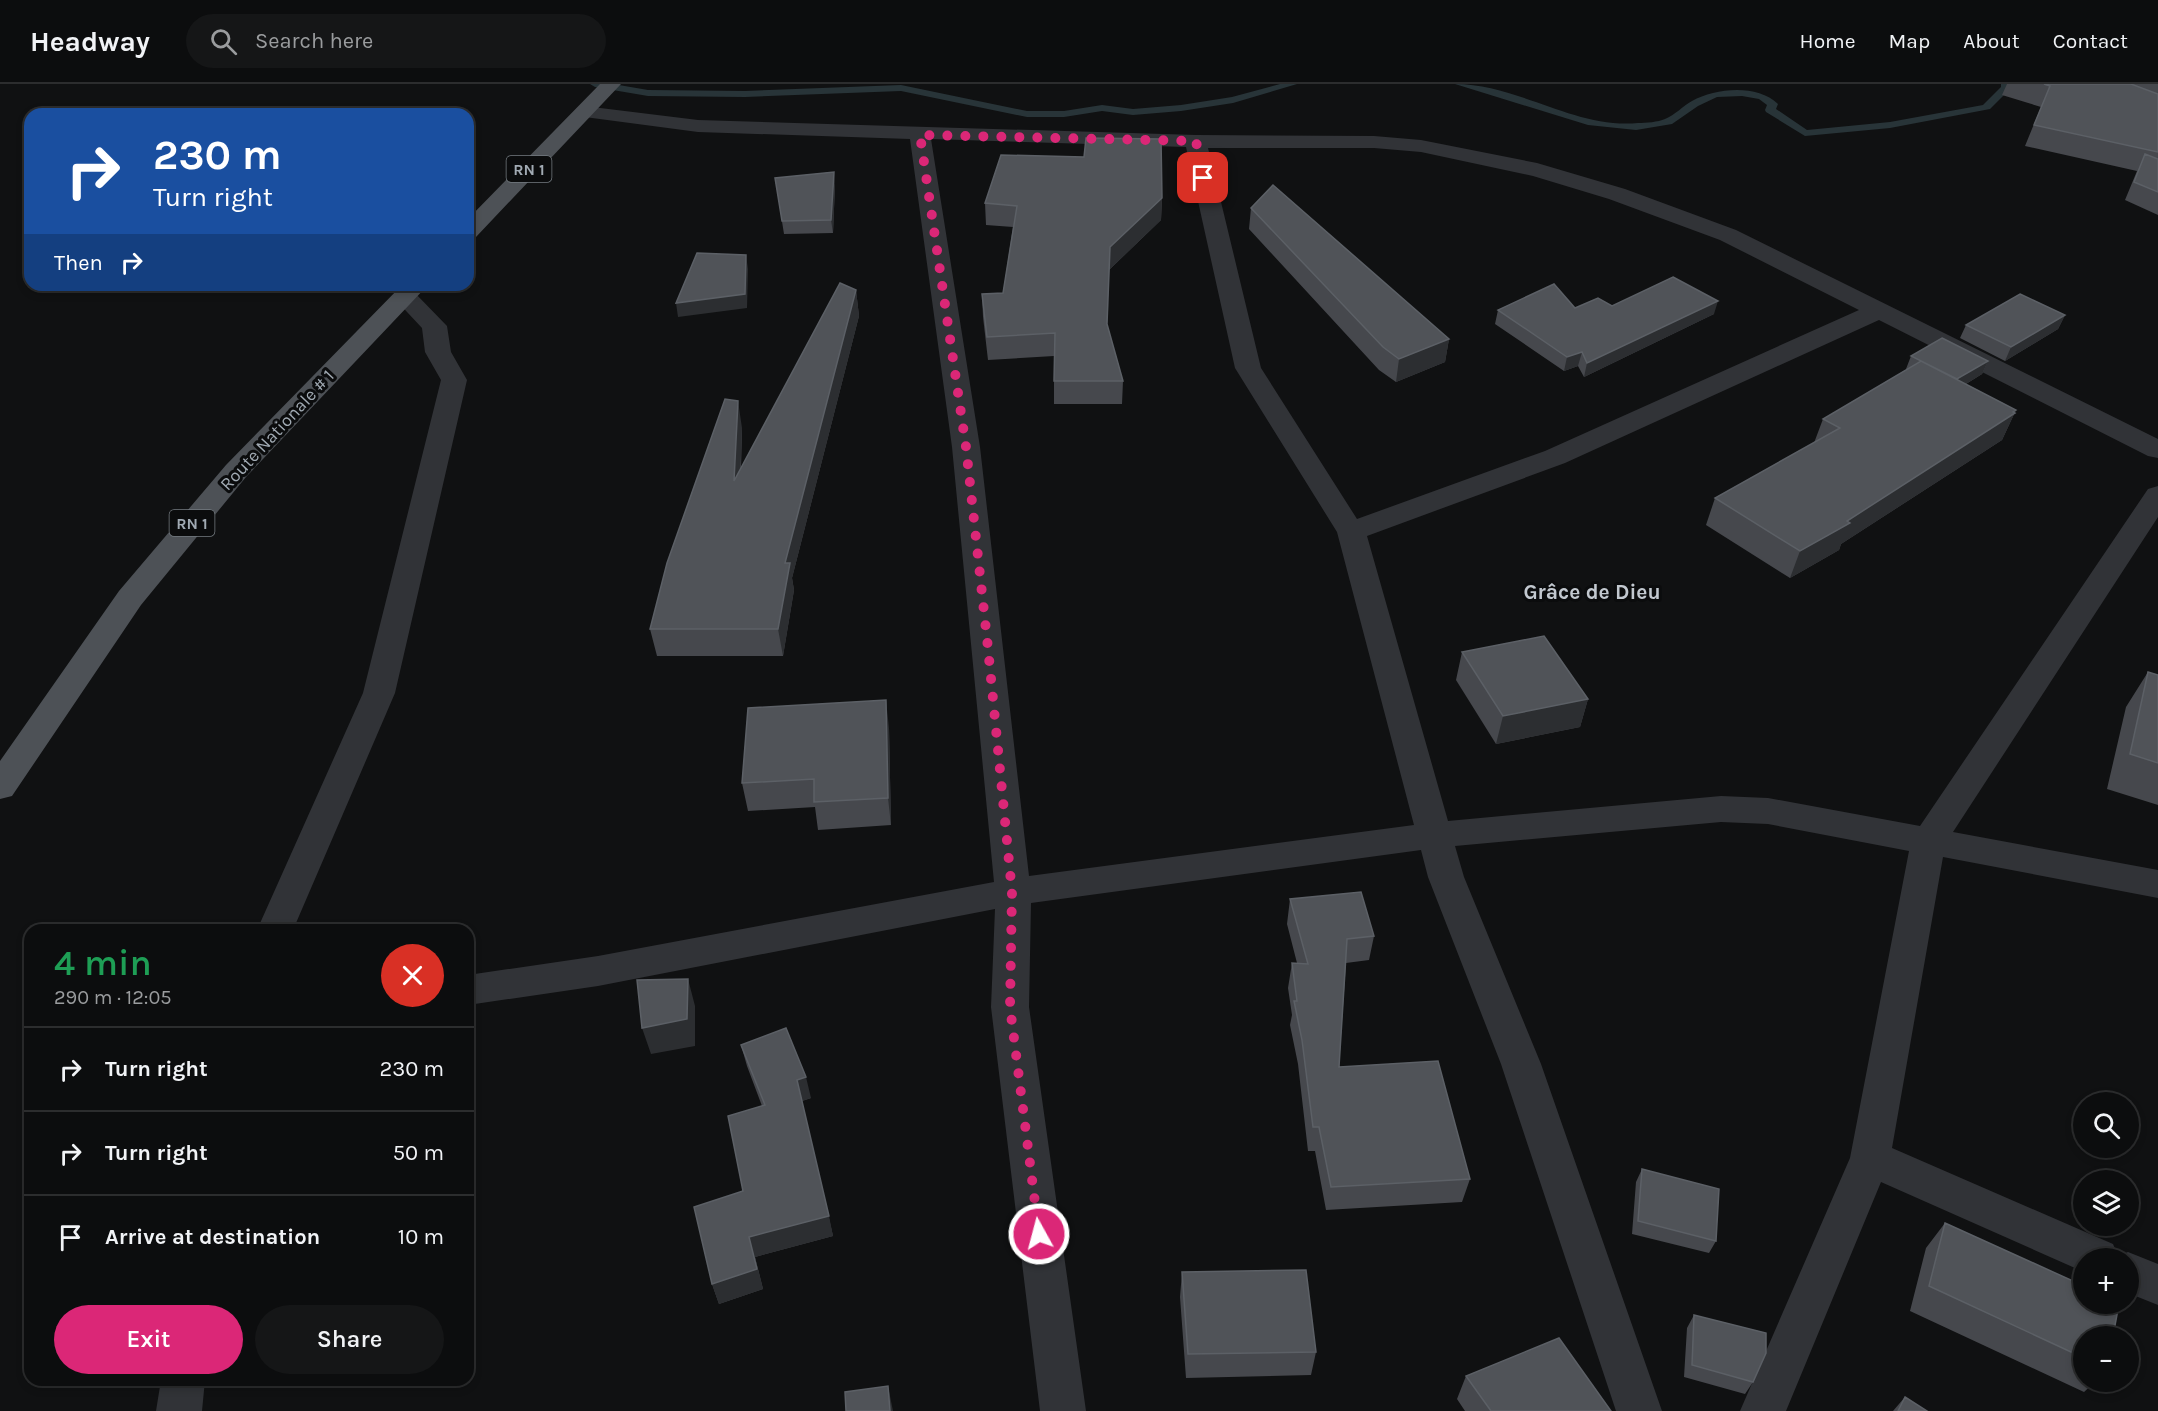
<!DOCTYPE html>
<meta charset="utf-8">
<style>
body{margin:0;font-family:Karla,sans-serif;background:#151617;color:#f1f3f6;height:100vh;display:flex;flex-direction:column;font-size:22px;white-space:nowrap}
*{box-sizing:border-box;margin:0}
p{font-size:20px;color:#9a9c9e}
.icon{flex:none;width:33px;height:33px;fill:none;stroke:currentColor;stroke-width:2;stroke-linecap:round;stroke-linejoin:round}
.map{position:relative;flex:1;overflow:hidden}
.details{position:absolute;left:24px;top:840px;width:450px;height:462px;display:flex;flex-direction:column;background:#0c0d0e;border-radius:18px;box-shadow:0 3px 9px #0003,0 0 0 2px #2c2d2e}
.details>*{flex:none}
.top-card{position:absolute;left:24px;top:24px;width:450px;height:183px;border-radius:18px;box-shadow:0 3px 9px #0003,0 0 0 2px #2c2d2e;background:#1a4fa0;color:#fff;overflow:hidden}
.buttons{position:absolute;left:2073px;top:1008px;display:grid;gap:12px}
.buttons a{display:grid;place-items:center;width:66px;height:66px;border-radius:50%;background:#0c0d0e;box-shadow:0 3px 9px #0003,0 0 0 2px #2c2d2e;font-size:30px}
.pin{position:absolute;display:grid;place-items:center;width:51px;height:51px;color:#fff;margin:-26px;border-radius:12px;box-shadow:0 3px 9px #0006}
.me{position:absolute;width:66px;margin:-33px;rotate:353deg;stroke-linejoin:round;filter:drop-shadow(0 0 4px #0008)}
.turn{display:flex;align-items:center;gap:21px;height:126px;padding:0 30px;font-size:27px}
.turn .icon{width:78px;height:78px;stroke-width:2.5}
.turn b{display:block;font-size:42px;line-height:51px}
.then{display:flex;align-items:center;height:57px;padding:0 30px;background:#0003;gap:12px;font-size:22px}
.round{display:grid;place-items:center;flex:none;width:63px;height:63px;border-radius:32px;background:#151617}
.headline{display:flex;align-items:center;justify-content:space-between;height:102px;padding:0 30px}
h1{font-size:36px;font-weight:600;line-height:45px;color:#1e9e55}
.cta{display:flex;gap:12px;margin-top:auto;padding:12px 30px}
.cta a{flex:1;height:69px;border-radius:36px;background:#db2777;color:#fff;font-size:24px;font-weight:600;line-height:69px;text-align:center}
.cta a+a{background:#151617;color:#f1f3f6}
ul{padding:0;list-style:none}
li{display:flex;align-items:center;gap:18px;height:84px;padding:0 30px;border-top:2px solid #2c2d2e}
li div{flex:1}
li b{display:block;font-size:22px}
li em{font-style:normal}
header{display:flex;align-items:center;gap:36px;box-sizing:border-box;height:84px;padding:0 30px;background:#0c0d0e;border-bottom:2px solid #2c2d2e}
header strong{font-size:28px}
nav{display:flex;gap:33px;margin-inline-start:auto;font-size:21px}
.search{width:420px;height:54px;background:#151617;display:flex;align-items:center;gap:15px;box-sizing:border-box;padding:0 21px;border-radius:33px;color:#9a9c9e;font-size:22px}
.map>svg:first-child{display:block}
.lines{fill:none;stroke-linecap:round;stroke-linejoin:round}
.stream{fill:#283438;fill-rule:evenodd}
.minor{fill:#313337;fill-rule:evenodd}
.primary{fill:#4d5156;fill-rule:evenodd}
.wall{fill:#46484d}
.shaded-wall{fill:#2c2e31}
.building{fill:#505358;stroke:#5c6066;stroke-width:1.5}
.route{stroke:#db2777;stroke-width:10;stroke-dasharray:0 18}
.labels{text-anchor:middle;stroke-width:6;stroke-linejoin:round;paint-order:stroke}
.shield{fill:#0b0c0d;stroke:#747b81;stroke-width:1.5}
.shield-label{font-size:16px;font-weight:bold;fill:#a1aab3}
.street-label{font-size:18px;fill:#a1aab3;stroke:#0b0c0d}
.quarter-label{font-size:21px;font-weight:bold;fill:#c2c8cf;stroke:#0b0c0d}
</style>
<header>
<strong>Headway</strong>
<div class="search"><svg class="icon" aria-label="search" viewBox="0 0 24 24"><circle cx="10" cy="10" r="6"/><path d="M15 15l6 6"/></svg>Search here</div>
<nav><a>Home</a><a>Map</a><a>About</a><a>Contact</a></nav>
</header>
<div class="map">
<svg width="2158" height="1327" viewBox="0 0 2158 1327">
<rect width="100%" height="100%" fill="#101112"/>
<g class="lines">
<!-- stream -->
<path class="stream" d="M 590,0 L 613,0 L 648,6 L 745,7 L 901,1 L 1027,27 L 1064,27 L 1102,21 L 1133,25 L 1181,21 L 1232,13 L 1280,0 L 1297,0 L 1233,19 L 1181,27 L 1133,31 L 1102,27 L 1064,33 L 1027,33 L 901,7 L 745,13 L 648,12 L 595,3 Z
M 1455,0 C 1518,0 1575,45 1638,39 C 1646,39 1658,38 1665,35 C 1675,31 1683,22 1692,17 C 1716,4 1757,0 1778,20 L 1776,25 L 1807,46 L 1890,38 L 1983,21 L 2001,3 L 2001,0 L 2011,0 L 2011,4 L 1990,25 L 1890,44 L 1805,52 L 1766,28 L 1765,26 L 1767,21 L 1759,15 L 1742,12 L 1717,13 L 1698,22 L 1672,40 L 1636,46 L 1588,41 Z"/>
<!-- minor -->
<path class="minor" d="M 584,22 L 698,36 L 1196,51 L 1374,52 L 1421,56 L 1537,79 L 1625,105 L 1736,146 L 2158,355 L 2158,374 L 2148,372 L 1879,236 L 1565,379 L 1367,452 L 1448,737 L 1721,712 L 1768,714 L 1920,742 L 2148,405 L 2158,402 L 2158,433 L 1953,748 L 2158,786 L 2158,814 L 1943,773 L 1892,1064 L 2113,1160 L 2118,1172 L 2128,1168 L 2158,1180 L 2158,1221 L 2128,1209 L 2128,1174 L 2084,1174 L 2084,1188 L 1881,1098 L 1786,1327 L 1740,1327 L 1850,1074 L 1909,767 L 1768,740 L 1721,738 L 1455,762 L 1464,793 L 1541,980 L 1662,1327 L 1616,1327 L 1501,980 L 1428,793 L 1421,766 L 1031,819 L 1029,923 L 1086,1327 L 1040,1327 L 991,923 L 995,825 L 598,902 L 468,921 L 468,891 L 598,872 L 994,798 L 952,363 L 910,55 L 698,48 L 577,32 L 574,28 L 577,24 ZM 931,55 L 1186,63 L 1235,284 L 1337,448 L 1414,741 L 1029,792 L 980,363 ZM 1208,64 L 1374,64 L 1421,68 L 1533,92 L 1609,115 L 1720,156 L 1859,226 L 1545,367 L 1357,435 L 1261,284 Z
M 405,206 L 414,208 L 447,242 L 451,268 L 467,296 L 395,609 L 293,846 L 257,846 L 363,609 L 441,296 L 425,268 L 422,244 L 393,213 L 396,208 Z
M 161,1296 L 205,1296 L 202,1327 L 156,1327 Z"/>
<!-- primary -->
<path class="primary" d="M 600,0 L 621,0 L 476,153 L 468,155 L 468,135 Z
M 402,201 L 428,201 L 246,393 L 141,521 L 12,712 L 0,715 L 0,677 L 119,507 L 226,381 Z"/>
</g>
<!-- wall -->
<path class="wall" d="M 2007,0 L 2158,0 L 2158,131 L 2125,116 L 2137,87 L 2025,62 L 2041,23 L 2002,11 Z
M 775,94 L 835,101 L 833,149 L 784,150 Z
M 1162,114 L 1161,136 L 1109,186 L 1107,241 L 1123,297 L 1122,320 L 1054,320 L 1054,272 L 988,276 L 983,233 L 982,210 L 1003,209 L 1013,143 L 986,141 L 985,119 Z
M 1251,124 L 1449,255 L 1445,278 L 1396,298 L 1379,286 L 1249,145 Z
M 856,206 L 859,232 L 792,494 L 794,506 L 783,572 L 657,572 L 650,545 L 742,344 L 741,385 Z
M 1612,222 L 1714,230 L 1584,293 L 1578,282 L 1564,287 L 1495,240 L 1498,226 L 1575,224 Z
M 2065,231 L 2058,245 L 2005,277 L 1960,254 L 1966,241 Z
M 1911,272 L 1988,277 L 1982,290 L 1966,300 L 2016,326 L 2002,356 L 1841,460 L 1839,466 L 1790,494 L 1706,441 L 1715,414 L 1814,359 L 1823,335 L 1906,286 L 1906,285 Z
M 1462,568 L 1588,615 L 1580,643 L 1496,660 L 1456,596 Z
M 2148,588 L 2158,591 L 2158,721 L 2107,705 L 2126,623 Z
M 889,644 L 891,741 L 818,746 L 815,723 L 748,727 L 742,699 Z
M 1290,815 L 1374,852 L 1369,876 L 1346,879 L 1339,983 L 1470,1095 L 1462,1118 L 1326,1126 L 1315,1067 L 1308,1067 L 1298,980 L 1290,941 L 1292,931 L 1288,904 L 1292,879 L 1297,879 L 1287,840 Z
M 741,961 L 811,1014 L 802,1017 L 833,1152 L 755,1173 L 763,1205 L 719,1220 L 712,1200 L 743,1107 L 762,1022 L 747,982 Z
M 1642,1085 L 1716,1157 L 1709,1169 L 1632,1150 L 1636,1098 Z
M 1945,1139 L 2084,1252 L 2084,1298 L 2095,1298 L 2084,1308 L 1910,1227 L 1926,1164 Z
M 1182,1188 L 1316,1268 L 1311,1291 L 1186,1294 L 1180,1213 Z
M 1694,1231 L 1753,1298 L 1745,1310 L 1684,1293 L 1687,1244 Z
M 1466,1292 L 1611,1327 L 1465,1327 L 1457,1315 Z
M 1905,1313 L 1927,1327 L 1893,1327 Z"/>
<!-- shaded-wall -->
<path class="shaded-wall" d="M 834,88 L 835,101 L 833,149 L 831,136 Z
M 1162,114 L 1161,136 L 1109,186 L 1107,262 L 1110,163 Z
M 746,171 L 748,185 L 747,224 L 678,233 L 676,219 Z
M 856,206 L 859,232 L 792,494 L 794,506 L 783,572 L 778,545 L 785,479 Z
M 1718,217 L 1714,230 L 1584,293 L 1587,279 Z
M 2065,231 L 2058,245 L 2005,277 L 2011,263 Z
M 1449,255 L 1445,278 L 1396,298 L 1399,275 Z
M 1582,268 L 1578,282 L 1564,287 L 1567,273 Z
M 1988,277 L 1982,290 L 1951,309 L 1957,295 Z
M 738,317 L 742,344 L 739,424 L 734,397 Z
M 2016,326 L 2002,356 L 1841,460 L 1839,466 L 1790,494 L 1800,467 Z
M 1588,615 L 1580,643 L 1496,660 L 1503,632 Z
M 886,616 L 889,644 L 891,741 L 888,714 Z
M 688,895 L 695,922 L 695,962 L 651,970 L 642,944 Z
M 806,993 L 811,1014 L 802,1017 L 797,996 Z
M 829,1132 L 833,1152 L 755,1173 L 763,1205 L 719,1220 L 712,1200 L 749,1153 Z
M 888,1302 L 893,1327 L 890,1327 Z"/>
<!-- building -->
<path class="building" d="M 2044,0 L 2131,0 L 2158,10 L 2158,68 L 2034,41 L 2050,2 Z
M 1086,54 L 1161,55 L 1162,114 L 1110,163 L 1107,240 L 1123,297 L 1054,297 L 1055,249 L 987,253 L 982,210 L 1003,209 L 1017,122 L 985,119 L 1001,71 L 1084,73 Z
M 2145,70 L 2158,75 L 2158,108 L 2134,98 Z
M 834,88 L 831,136 L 782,137 L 775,94 Z
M 1273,101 L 1449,255 L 1399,275 L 1383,263 L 1251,124 Z
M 697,169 L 746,171 L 745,210 L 676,219 Z
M 1673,193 L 1718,217 L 1587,279 L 1582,268 L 1567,273 L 1498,226 L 1554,200 L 1575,224 L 1598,214 L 1612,222 Z
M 840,199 L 856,206 L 785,479 L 790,479 L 778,545 L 650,545 L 667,479 L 725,315 L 738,317 L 734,397 Z
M 2020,210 L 2065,231 L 2011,263 L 1966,241 Z
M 1942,254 L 1988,277 L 1957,295 L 1911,272 Z
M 1921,277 L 2016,326 L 2013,328 L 2015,329 L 1847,437 L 1850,439 L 1800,467 L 1715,414 L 1840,344 L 1823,335 Z
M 1544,552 L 1588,615 L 1503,632 L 1462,568 Z
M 2148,588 L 2158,591 L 2158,679 L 2130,670 Z
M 886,616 L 888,714 L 814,718 L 814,695 L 742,699 L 748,624 Z
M 1361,808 L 1374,852 L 1347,855 L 1339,983 L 1438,977 L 1470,1095 L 1331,1103 L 1319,1043 L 1313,1043 L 1302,956 L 1294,917 L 1297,917 L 1292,879 L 1308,880 L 1290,815 Z
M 688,895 L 687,935 L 642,944 L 637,896 Z
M 786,944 L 806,993 L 797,996 L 829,1132 L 749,1153 L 757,1185 L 712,1200 L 694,1123 L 743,1107 L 728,1032 L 765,1021 L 741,961 Z
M 1642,1085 L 1719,1105 L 1716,1157 L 1638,1137 Z
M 1945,1139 L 2084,1202 L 2084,1220 L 2119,1220 L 2113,1252 L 2084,1252 L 2084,1274 L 1929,1202 Z
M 1306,1186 L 1316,1268 L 1188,1270 L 1182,1188 Z
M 1694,1231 L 1766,1249 L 1766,1269 L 1753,1298 L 1692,1281 Z
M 1559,1254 L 1611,1327 L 1491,1327 L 1466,1292 Z
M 888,1302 L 890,1327 L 846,1327 L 845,1308 Z
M 1905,1313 L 1927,1327 L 1898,1327 Z"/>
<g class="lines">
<!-- route -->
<path class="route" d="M 1039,1150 L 1010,923 L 1012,808 L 988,564 L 966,363 L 920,51 L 1196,57 L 1203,94"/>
</g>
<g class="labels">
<!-- shield labels -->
<g class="shield">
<rect x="506.5" y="72" width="45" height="26" rx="4.5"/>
<rect x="169.5" y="426" width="45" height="26" rx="4.5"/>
</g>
<g class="shield-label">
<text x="529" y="91">RN 1</text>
<text x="192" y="445">RN 1</text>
</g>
<!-- street labels -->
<g class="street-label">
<text transform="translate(277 346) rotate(-47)" y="6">Route Nationale # 1</text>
</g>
<!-- quarter labels -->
<g class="quarter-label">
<text x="1592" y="515">Grâce de Dieu</text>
</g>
</g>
</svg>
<div class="buttons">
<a><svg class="icon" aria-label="search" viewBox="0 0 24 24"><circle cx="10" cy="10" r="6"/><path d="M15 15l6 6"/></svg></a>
<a><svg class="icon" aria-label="layers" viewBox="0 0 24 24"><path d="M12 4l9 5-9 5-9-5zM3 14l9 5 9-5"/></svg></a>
<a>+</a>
<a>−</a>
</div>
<div class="pin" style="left:1203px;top:94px;background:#d93025"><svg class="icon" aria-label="arrive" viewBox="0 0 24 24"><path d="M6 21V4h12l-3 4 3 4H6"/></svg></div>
<svg class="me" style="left:1039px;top:1150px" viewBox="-20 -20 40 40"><circle r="17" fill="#db2777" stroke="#fff" stroke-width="3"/><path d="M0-11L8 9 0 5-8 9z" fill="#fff"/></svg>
<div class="top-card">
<div class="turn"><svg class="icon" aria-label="right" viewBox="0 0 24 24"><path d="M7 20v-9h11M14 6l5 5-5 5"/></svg><div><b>230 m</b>Turn right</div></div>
<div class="then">Then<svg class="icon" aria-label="right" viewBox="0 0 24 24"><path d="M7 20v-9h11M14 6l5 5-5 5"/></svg></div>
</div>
<section class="details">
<div class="headline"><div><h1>4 min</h1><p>290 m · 12:05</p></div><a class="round" style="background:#d93025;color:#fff"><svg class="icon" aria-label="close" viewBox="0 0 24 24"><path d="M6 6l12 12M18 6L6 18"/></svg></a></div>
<ul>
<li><svg class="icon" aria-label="right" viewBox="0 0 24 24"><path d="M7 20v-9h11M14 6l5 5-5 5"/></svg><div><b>Turn right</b></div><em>230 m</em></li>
<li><svg class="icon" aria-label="right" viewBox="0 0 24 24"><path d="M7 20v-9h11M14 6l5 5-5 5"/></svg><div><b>Turn right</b></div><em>50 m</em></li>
<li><svg class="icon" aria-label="arrive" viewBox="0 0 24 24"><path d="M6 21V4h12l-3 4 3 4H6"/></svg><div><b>Arrive at destination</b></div><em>10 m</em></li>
</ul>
<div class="cta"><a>Exit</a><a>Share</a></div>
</section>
</div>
